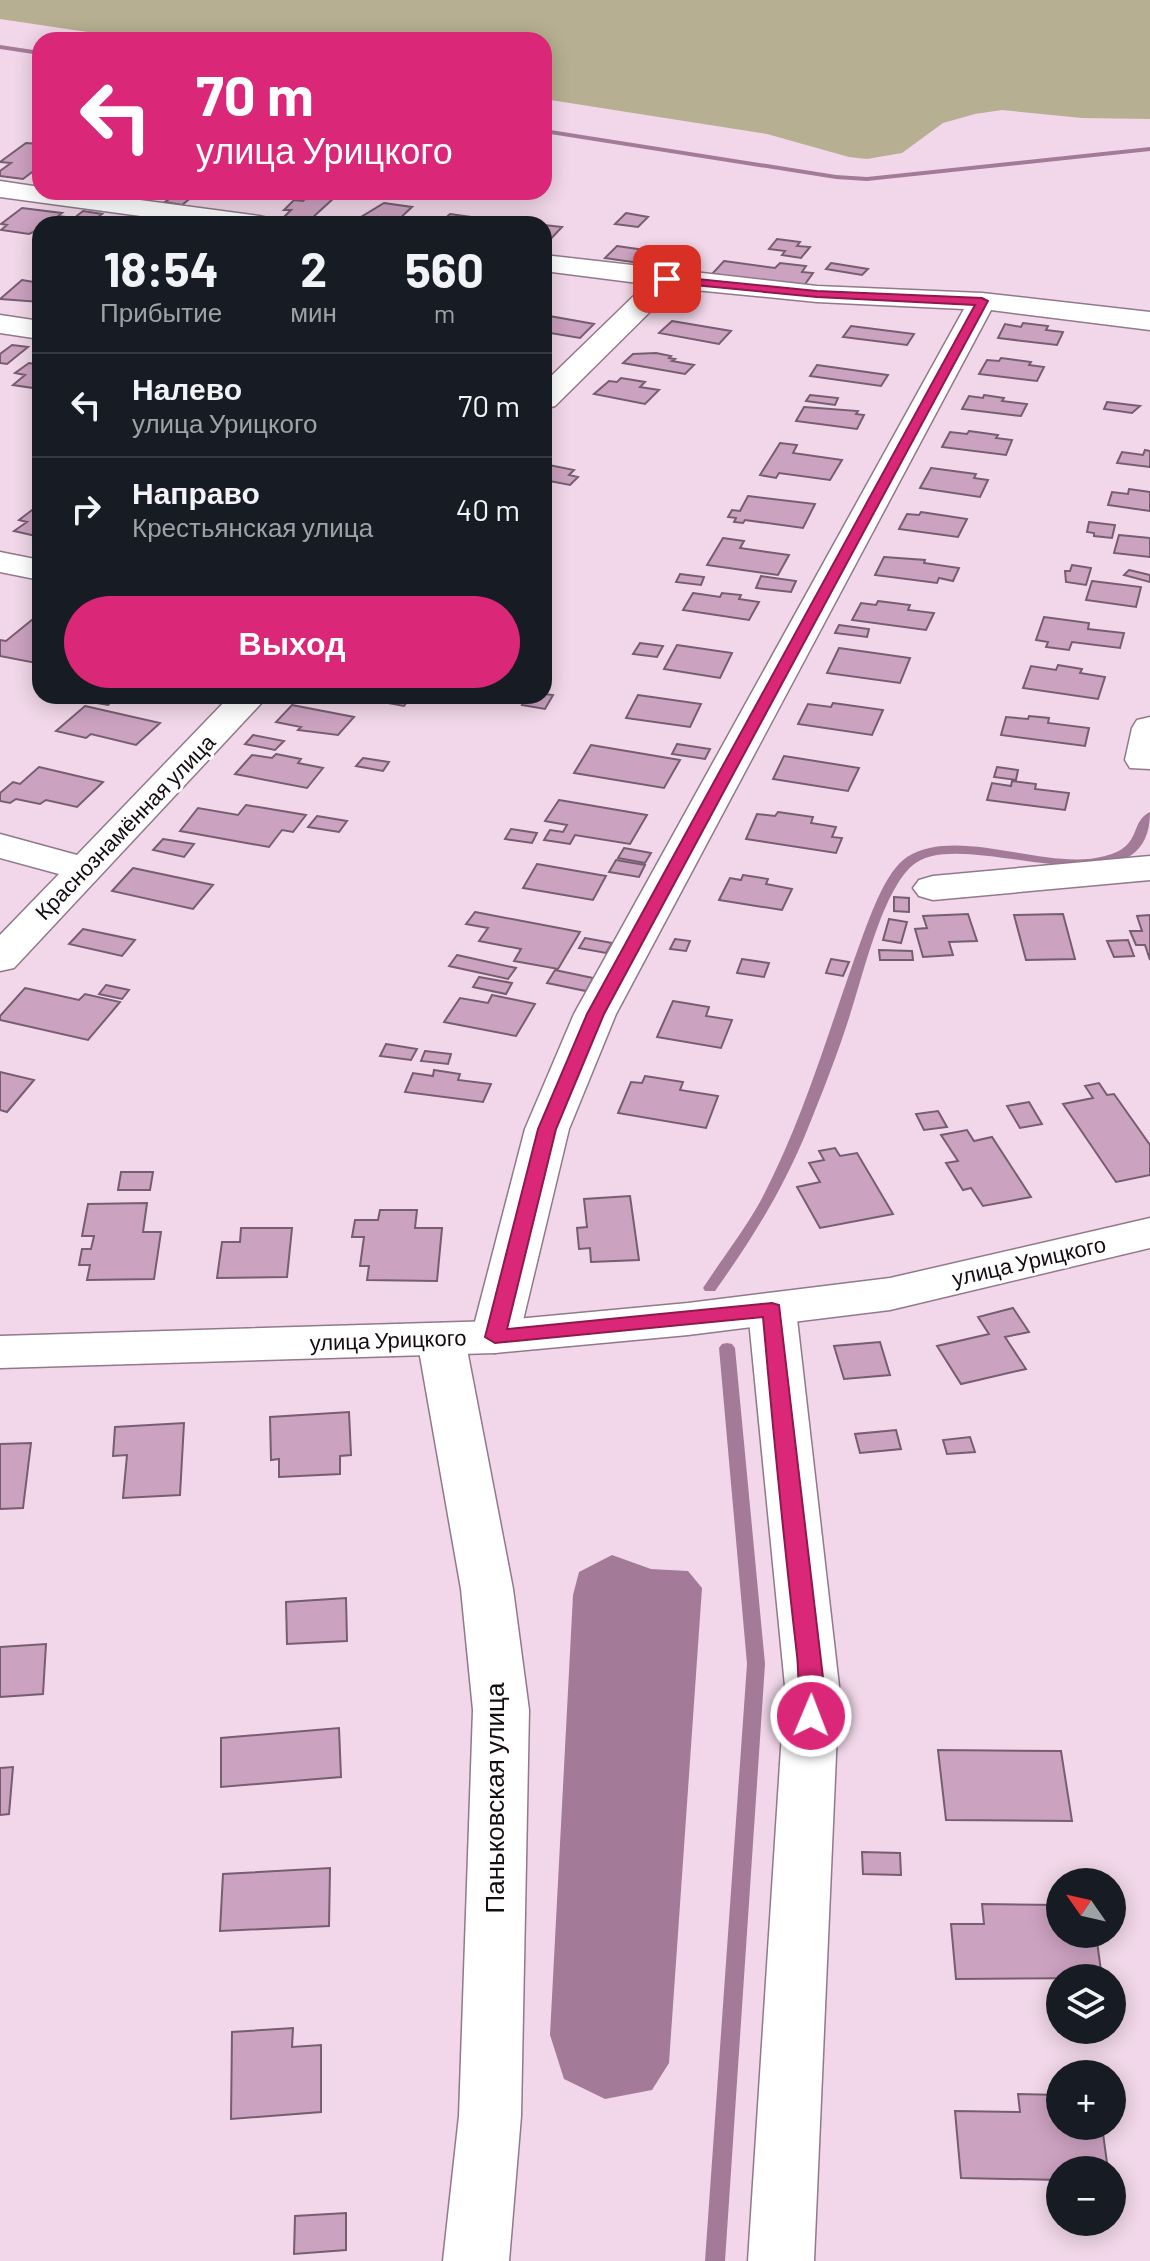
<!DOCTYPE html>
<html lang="ru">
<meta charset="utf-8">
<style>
body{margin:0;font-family:Barlow,sans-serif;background:#20242c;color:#f1f3f6;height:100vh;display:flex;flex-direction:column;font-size:30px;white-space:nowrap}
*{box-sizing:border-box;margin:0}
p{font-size:26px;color:#9ea1a6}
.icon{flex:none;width:44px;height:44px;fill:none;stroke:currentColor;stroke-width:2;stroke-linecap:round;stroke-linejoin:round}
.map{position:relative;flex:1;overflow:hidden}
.sheet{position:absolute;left:32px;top:216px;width:520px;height:488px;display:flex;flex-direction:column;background:#171b24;border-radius:24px;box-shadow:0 4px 20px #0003}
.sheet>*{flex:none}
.guide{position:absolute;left:32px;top:32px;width:520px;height:168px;border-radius:24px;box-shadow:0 4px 20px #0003;background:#db2777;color:#fff;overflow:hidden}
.needle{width:52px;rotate:304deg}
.tools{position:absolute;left:1046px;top:1868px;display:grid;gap:16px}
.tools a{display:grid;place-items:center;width:80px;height:80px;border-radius:50%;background:#171b24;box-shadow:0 4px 20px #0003;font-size:40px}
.pin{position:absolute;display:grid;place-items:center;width:68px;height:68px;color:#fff;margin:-34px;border-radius:16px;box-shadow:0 4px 12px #0006}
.me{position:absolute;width:88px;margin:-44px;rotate:1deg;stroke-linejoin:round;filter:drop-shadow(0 0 6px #0008)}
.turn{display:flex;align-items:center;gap:28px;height:168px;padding:0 32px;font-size:36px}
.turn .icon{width:104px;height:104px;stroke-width:2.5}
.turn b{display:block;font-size:56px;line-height:68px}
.eta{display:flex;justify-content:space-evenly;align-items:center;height:136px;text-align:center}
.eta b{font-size:48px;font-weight:700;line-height:56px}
.primary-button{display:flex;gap:16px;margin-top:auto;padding:16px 32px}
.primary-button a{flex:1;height:92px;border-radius:48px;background:#db2777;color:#fff;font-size:32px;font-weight:700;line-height:92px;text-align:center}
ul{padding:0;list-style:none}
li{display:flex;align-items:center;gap:24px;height:104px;padding:0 32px;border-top:2px solid #363941}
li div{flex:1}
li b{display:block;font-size:30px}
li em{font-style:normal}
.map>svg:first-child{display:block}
.green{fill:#b6af91}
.water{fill:#a37b99}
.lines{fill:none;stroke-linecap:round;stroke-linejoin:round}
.stream{fill:#a37b99;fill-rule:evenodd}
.building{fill:#cca2c1;stroke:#755e6f;stroke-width:2}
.street-casing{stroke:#91798a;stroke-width:3}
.secondary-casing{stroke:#91798a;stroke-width:3}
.street{fill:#fff;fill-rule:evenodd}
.secondary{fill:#fff;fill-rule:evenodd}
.route{fill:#db2777;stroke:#8e194d;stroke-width:2}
.labels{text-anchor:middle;stroke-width:6;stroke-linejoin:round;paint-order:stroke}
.street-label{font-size:22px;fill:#140c12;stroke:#fff}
.near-street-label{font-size:26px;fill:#140c12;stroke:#fff}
</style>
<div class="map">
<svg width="1150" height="2261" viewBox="0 0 1150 2261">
<rect width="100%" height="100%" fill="#f1d7e9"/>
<!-- green -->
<path class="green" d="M 0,0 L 1150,0 L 1150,119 L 1082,118 L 1002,110 L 975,114 L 943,123 L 902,153 L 867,159 L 849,157 L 767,134 L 544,99 L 544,40 L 141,40 L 0,19 Z"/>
<!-- water -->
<path class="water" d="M 612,1555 L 651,1569 L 688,1571 L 702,1588 L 669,2063 L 652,2090 L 605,2099 L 564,2079 L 550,2035 L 573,1595 L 579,1572 Z"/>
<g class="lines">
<!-- stream -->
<path class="stream" d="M 0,45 L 40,51 L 40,55 L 0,49 Z
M 544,129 L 836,175 L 867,177 L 1150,147 L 1150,151 L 867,181 L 836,179 L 544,133 Z
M 1150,812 C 1150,923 962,822 913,865 C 882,891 863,976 850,1015 C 838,1053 823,1091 808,1128 C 784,1188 752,1239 715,1291 L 705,1291 L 703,1288 C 722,1259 743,1232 760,1202 C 805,1117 830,1025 863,935 C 872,912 886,871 907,857 C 959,825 1047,872 1105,856 C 1143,847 1129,822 1150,812 Z
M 727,1343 L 732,1344 L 735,1348 L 765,1664 L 725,2261 L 705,2261 L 747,1664 L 719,1348 L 722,1344 Z"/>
</g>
<!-- building -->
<path class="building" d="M 26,143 L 40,144 L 40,166 L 23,179 L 0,176 L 0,171 L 11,163 L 0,162 Z
M 179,192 L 190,192 L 197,193 L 182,205 L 165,202 Z
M 310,194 L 335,197 L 310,220 L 284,217 L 291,210 L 284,210 L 294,200 L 303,201 Z
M 384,203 L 412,207 L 394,224 L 360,224 L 367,218 L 361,217 Z
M 22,208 L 62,213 L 58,216 L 66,217 L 58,224 L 40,224 L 40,229 L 29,234 L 1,230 L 7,225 L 1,224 Z
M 83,211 L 102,214 L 93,221 L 73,219 Z
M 626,213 L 648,217 L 638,227 L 615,224 Z
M 450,214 L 485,219 L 479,224 L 439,224 Z
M 544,225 L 562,227 L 544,246 Z
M 777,239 L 800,242 L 797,246 L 810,247 L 801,258 L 782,255 L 785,251 L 769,249 Z
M 617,246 L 672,254 L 660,266 L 605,258 Z
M 724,261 L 775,268 L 780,263 L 806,266 L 802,272 L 813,273 L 803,287 L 712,274 Z
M 831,263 L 868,269 L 862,275 L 826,269 Z
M 22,280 L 40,283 L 40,302 L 0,299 Z
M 544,315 L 594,324 L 580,338 L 544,332 Z
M 672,321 L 731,331 L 719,344 L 659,333 Z
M 1023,323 L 1048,326 L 1046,330 L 1063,332 L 1057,345 L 998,338 L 1005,324 L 1021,327 Z
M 851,326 L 914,334 L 907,345 L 843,337 Z
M 12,345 L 28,347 L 7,364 L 0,363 L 0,354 Z
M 656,353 L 671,356 L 669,358 L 675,359 L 672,361 L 694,365 L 685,374 L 623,363 L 633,354 Z
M 1001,358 L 1031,362 L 1029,365 L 1044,367 L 1037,381 L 979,374 L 987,360 L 999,361 Z
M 29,363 L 40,365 L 40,389 L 13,385 L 25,375 L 15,373 Z
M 817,365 L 888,375 L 881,386 L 810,376 Z
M 621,378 L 645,382 L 640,387 L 659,390 L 645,404 L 594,394 L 609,381 L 617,382 Z
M 810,395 L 838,398 L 835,405 L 806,401 Z
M 984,395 L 1004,398 L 1002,401 L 1027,404 L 1021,416 L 962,409 L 969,396 L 983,398 Z
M 1107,402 L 1140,406 L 1132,413 L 1104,409 Z
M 804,407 L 858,411 L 856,414 L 864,415 L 857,429 L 796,421 Z
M 969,431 L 998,435 L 996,438 L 1012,440 L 1006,455 L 942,447 L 950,432 L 967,434 Z
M 780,443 L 797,445 L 793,453 L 842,460 L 830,480 L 779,473 L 776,478 L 760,475 Z
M 1145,450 L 1150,451 L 1150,467 L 1117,463 L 1122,452 L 1143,455 Z
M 544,464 L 574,470 L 569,475 L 578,477 L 570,485 L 544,480 Z
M 931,468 L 976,474 L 974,478 L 988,480 L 980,497 L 920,488 Z
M 1129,489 L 1150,492 L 1150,511 L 1108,505 L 1112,492 L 1128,494 Z
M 748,496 L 815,504 L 803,528 L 745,520 L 743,523 L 734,522 L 736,518 L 728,517 L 732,510 L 740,511 Z
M 32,510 L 40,512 L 40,537 L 14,531 L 27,522 L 19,520 Z
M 921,512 L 967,519 L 958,537 L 899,529 L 907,514 L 919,515 Z
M 1089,522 L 1115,525 L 1112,538 L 1094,536 L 1094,533 L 1087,532 Z
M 1119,535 L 1150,538 L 1150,557 L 1114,553 Z
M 723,538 L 744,541 L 740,548 L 789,555 L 778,575 L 707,565 Z
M 884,557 L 925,560 L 924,563 L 959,568 L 953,581 L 939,578 L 937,583 L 875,575 Z
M 1072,565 L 1091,568 L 1086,585 L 1066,582 L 1065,571 L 1070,571 Z
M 1129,570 L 1150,575 L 1150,582 L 1124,575 Z
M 680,574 L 704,577 L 701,585 L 676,582 Z
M 761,576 L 796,581 L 791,592 L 756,588 Z
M 1092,581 L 1141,587 L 1136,607 L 1086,600 Z
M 693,593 L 720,597 L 722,593 L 741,595 L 739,599 L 759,602 L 749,620 L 683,610 Z
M 878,601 L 910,605 L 908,610 L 934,613 L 926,630 L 852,620 L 861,603 L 876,605 Z
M 1044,617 L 1089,623 L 1088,629 L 1124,633 L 1120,648 L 1072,642 L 1069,650 L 1046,647 L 1048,642 L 1036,640 Z
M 33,619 L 40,620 L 40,660 L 36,663 L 0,656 L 0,640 L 6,641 Z
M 839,625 L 869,629 L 867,637 L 835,633 Z
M 640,643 L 663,646 L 657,657 L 633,654 Z
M 677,645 L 732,653 L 720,678 L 664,669 Z
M 839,648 L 910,658 L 900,683 L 827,673 Z
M 1058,665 L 1082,669 L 1080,673 L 1105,677 L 1098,699 L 1023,688 L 1031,666 L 1056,670 Z
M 544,694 L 553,695 L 545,709 L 522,705 L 528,696 Z
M 638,695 L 701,704 L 690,727 L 626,718 Z
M 91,696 L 118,696 L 108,705 L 86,701 Z
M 388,696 L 392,696 L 409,699 L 404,706 L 383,702 Z
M 833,703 L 883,710 L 872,735 L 798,724 L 808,704 L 831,707 Z
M 292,705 L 354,717 L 338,735 L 298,730 L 301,727 L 276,722 Z
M 85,706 L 160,723 L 136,745 L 91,734 L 86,738 L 56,731 Z
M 1029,716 L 1049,718 L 1048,723 L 1089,728 L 1085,746 L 1001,735 L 1006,717 L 1028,719 Z
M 253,735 L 284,741 L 275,750 L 245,744 Z
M 677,744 L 710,749 L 705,759 L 672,754 Z
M 591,745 L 680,760 L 664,788 L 574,773 Z
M 276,754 L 301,759 L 298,763 L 323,768 L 307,788 L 235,774 L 252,755 L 272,758 Z
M 784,756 L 859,768 L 848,791 L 773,779 Z
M 363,758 L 389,762 L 383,771 L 356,766 Z
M 39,767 L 103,782 L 77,807 L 46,800 L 40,804 L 16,799 L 10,803 L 0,801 L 0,793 L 13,782 L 20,784 Z
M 997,767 L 1018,770 L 1016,780 L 994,777 Z
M 1012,781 L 1036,784 L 1035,789 L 1069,793 L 1065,810 L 987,800 L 992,783 L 1011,786 Z
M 559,800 L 647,815 L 630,844 L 575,835 L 570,844 L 544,840 L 550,830 L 563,832 L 567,825 L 545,821 Z
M 246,805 L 306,815 L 293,832 L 282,830 L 269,847 L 180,831 L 198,808 L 238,815 Z
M 778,812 L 813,817 L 811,823 L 836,827 L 832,837 L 842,838 L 836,853 L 746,839 L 757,814 L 775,816 Z
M 317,816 L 347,821 L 339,832 L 308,827 Z
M 511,829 L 537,833 L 532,843 L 505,839 Z
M 163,839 L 194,844 L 184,857 L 153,850 Z
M 624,848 L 651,853 L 645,863 L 618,858 Z
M 616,860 L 645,865 L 639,877 L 609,872 Z
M 537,864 L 606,876 L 593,900 L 523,888 Z
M 133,868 L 213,885 L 193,909 L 112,891 Z
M 743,875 L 768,879 L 766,884 L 792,889 L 782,910 L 719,900 L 730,878 L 741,880 Z
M 894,897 L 909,898 L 909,912 L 894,911 Z
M 475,912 L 580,932 L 558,969 L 514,961 L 521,949 L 479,941 L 488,928 L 466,924 Z
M 968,914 L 977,941 L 949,942 L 953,955 L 923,957 L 915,929 L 927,928 L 923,916 Z
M 1063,914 L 1075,959 L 1026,960 L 1014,915 Z
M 1150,915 L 1150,960 L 1145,945 L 1136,945 L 1130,931 L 1142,931 L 1137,916 Z
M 889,919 L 907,922 L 901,943 L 883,940 Z
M 83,929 L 135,940 L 122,956 L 69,944 Z
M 585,938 L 612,943 L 606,953 L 579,948 Z
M 675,939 L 690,941 L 686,951 L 670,949 Z
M 1128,940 L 1134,956 L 1114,957 L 1107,941 Z
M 879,950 L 912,951 L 913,960 L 880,960 Z
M 457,955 L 516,968 L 508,979 L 449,966 Z
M 742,959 L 769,963 L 764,977 L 737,973 Z
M 831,959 L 849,962 L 843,976 L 826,973 Z
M 555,970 L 593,978 L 586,991 L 547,983 Z
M 479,977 L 512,983 L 506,994 L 473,987 Z
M 106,985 L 129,990 L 122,999 L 99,994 Z
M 25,988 L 79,1000 L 85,994 L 120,1002 L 88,1040 L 0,1020 L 0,1016 Z
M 492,995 L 535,1004 L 516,1036 L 444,1022 L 460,998 L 488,1003 Z
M 673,1001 L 709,1007 L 706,1016 L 732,1020 L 721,1048 L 657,1037 Z
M 386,1044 L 417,1049 L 411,1060 L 380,1056 Z
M 425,1051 L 451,1054 L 448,1064 L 421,1061 Z
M 434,1070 L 460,1074 L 458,1080 L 491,1084 L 483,1102 L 405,1092 L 413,1073 L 433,1076 Z
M 0,1072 L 34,1080 L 7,1112 L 0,1110 Z
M 645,1076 L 683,1082 L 680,1090 L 718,1096 L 706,1128 L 618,1113 L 631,1082 L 642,1083 Z
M 1099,1083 L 1107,1095 L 1114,1094 L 1150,1145 L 1150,1175 L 1116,1182 L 1063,1104 L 1093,1098 L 1085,1086 Z
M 1029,1102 L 1042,1124 L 1020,1128 L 1007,1106 Z
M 938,1111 L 947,1127 L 924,1130 L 916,1114 Z
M 967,1130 L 974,1141 L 992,1137 L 1031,1197 L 983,1206 L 971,1188 L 963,1190 L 946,1163 L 958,1161 L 941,1135 Z
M 835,1148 L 840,1156 L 857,1153 L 893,1214 L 820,1228 L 797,1187 L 820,1182 L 809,1163 L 824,1160 L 819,1151 Z
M 121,1172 L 153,1172 L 150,1190 L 118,1190 Z
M 630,1196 L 639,1260 L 591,1262 L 590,1248 L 579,1249 L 577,1228 L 587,1227 L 584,1199 Z
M 147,1203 L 143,1232 L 161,1232 L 154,1279 L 87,1280 L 90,1265 L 79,1265 L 82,1249 L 91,1249 L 94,1236 L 82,1236 L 88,1204 Z
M 380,1210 L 417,1210 L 415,1228 L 442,1228 L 437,1281 L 367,1280 L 369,1266 L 360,1266 L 364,1237 L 352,1237 L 355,1220 L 378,1220 Z
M 241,1228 L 292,1228 L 287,1277 L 217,1278 L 222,1242 L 240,1242 Z
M 1013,1308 L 1029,1332 L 1005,1337 L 1026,1369 L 961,1384 L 937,1346 L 989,1334 L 978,1317 Z
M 880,1342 L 890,1375 L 844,1379 L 834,1346 Z
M 349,1412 L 351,1455 L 340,1456 L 340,1474 L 279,1477 L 279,1459 L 271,1460 L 270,1417 Z
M 184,1423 L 180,1495 L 123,1498 L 127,1455 L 113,1456 L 115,1427 Z
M 896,1430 L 901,1449 L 860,1453 L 855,1434 Z
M 970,1437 L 975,1452 L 947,1454 L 943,1440 Z
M 31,1443 L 23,1508 L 0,1509 L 0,1444 Z
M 346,1598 L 347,1641 L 287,1644 L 286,1602 Z
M 46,1644 L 43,1694 L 0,1697 L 0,1647 Z
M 339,1728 L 341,1777 L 221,1787 L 221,1738 Z
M 938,1750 L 1061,1751 L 1072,1821 L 946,1820 Z
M 13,1767 L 9,1814 L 0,1815 L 0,1768 Z
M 862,1852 L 900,1853 L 901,1875 L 863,1874 Z
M 330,1868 L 329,1926 L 220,1931 L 223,1874 Z
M 982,1904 L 1060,1905 L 1060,1934 L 1096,1934 L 1102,1978 L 956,1979 L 951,1924 L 984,1924 Z
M 293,2028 L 292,2047 L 321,2045 L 321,2112 L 231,2119 L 232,2032 Z
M 1018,2094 L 1060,2095 L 1060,2126 L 1102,2126 L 1108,2170 L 1060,2170 L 1060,2180 L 961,2178 L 955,2111 L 1020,2112 Z
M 346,2213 L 346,2250 L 294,2254 L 295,2216 Z"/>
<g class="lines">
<!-- street casing -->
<g class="street-casing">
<path id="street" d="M 0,181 L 40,187 L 40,192 L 80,192 L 259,216 L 268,218 L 272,224 L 200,224 L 0,197 Z
M 544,255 L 817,286 L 982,293 L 1150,312 L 1150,330 L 991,310 L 616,1014 L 569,1129 L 519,1337 L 512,1348 L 495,1353 L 478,1348 L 471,1337 L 525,1129 L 574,1014 L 964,309 L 817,302 L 674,288 L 555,406 L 544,409 L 544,383 L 646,284 L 544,271 Z
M 0,315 L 40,321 L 40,339 L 0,333 Z
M 0,552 L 40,560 L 40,580 L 0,572 Z
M 230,696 L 268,696 L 14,968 L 0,971 L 0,935 L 59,874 L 0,858 L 0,834 L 77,855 Z
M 1150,717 L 1150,769 L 1130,768 L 1125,760 L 1132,728 L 1137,720 Z
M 1150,856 L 1150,880 L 933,900 L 919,896 L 913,888 L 919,880 L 933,876 Z
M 772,1294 L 789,1299 L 796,1310 L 839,1686 L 814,2261 L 748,2261 L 785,1686 L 748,1310 L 755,1299 Z
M 441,1323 L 458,1328 L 465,1339 L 513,1589 L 529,1710 L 521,2116 L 509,2261 L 443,2261 L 459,2116 L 473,1710 L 461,1589 L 417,1339 L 424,1328 Z"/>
</g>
<!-- secondary casing -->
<g class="secondary-casing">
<path id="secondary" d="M 1150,1218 L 1150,1248 L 890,1310 L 688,1335 L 495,1353 L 0,1368 L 0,1336 L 495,1321 L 688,1303 L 890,1278 Z"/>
</g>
<!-- street -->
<use href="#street" class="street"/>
<!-- secondary -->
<use href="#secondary" class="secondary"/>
</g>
<!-- route -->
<path class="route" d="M 667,276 L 817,291 L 982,298 L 988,301 L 604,1014 L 556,1129 L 507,1329 L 772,1303 L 779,1305 L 824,1686 L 822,1716 L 819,1722 L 811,1725 L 803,1722 C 798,1714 799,1670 797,1655 C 784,1543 773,1430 763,1317 L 495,1343 L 485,1337 L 538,1129 L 587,1014 L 975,305 L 817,297 L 663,282 L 661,279 Z"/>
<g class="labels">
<!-- street labels -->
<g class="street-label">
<text transform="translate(125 827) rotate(-46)" y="8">Краснознамённая улица</text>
<text transform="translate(1029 1261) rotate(-13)" y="8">улица Урицкого</text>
<text transform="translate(388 1340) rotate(-2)" y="8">улица Урицкого</text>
</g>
<!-- near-street labels -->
<g class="near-street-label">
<text transform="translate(495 1798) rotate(-90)" y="9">Паньковская улица</text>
</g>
</g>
</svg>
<div class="tools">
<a><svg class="needle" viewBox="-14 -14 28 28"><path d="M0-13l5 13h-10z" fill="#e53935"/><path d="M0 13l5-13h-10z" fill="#9ea1a6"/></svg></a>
<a><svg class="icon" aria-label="layers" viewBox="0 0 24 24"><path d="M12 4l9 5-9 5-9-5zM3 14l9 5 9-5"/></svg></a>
<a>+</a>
<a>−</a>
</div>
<div class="pin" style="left:667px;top:279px;background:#d93025"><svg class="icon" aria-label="arrive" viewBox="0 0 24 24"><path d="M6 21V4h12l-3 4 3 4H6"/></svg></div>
<svg class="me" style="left:811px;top:1716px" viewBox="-20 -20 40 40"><circle r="17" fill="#db2777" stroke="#fff" stroke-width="3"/><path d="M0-11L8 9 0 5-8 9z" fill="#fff"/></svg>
<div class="guide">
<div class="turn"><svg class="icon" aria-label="left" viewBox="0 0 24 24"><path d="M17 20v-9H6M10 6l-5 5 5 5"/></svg><div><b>70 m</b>улица Урицкого</div></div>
</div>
<section class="sheet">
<div class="eta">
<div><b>18:54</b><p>Прибытие</p></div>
<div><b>2</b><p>мин</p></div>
<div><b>560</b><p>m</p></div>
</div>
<ul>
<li><svg class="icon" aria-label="left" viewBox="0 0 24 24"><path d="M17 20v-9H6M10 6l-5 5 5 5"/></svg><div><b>Налево</b><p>улица Урицкого</p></div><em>70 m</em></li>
<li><svg class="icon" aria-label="right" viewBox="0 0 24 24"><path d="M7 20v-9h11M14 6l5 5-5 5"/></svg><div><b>Направо</b><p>Крестьянская улица</p></div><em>40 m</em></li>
</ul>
<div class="primary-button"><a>Выход</a></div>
</section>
</div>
